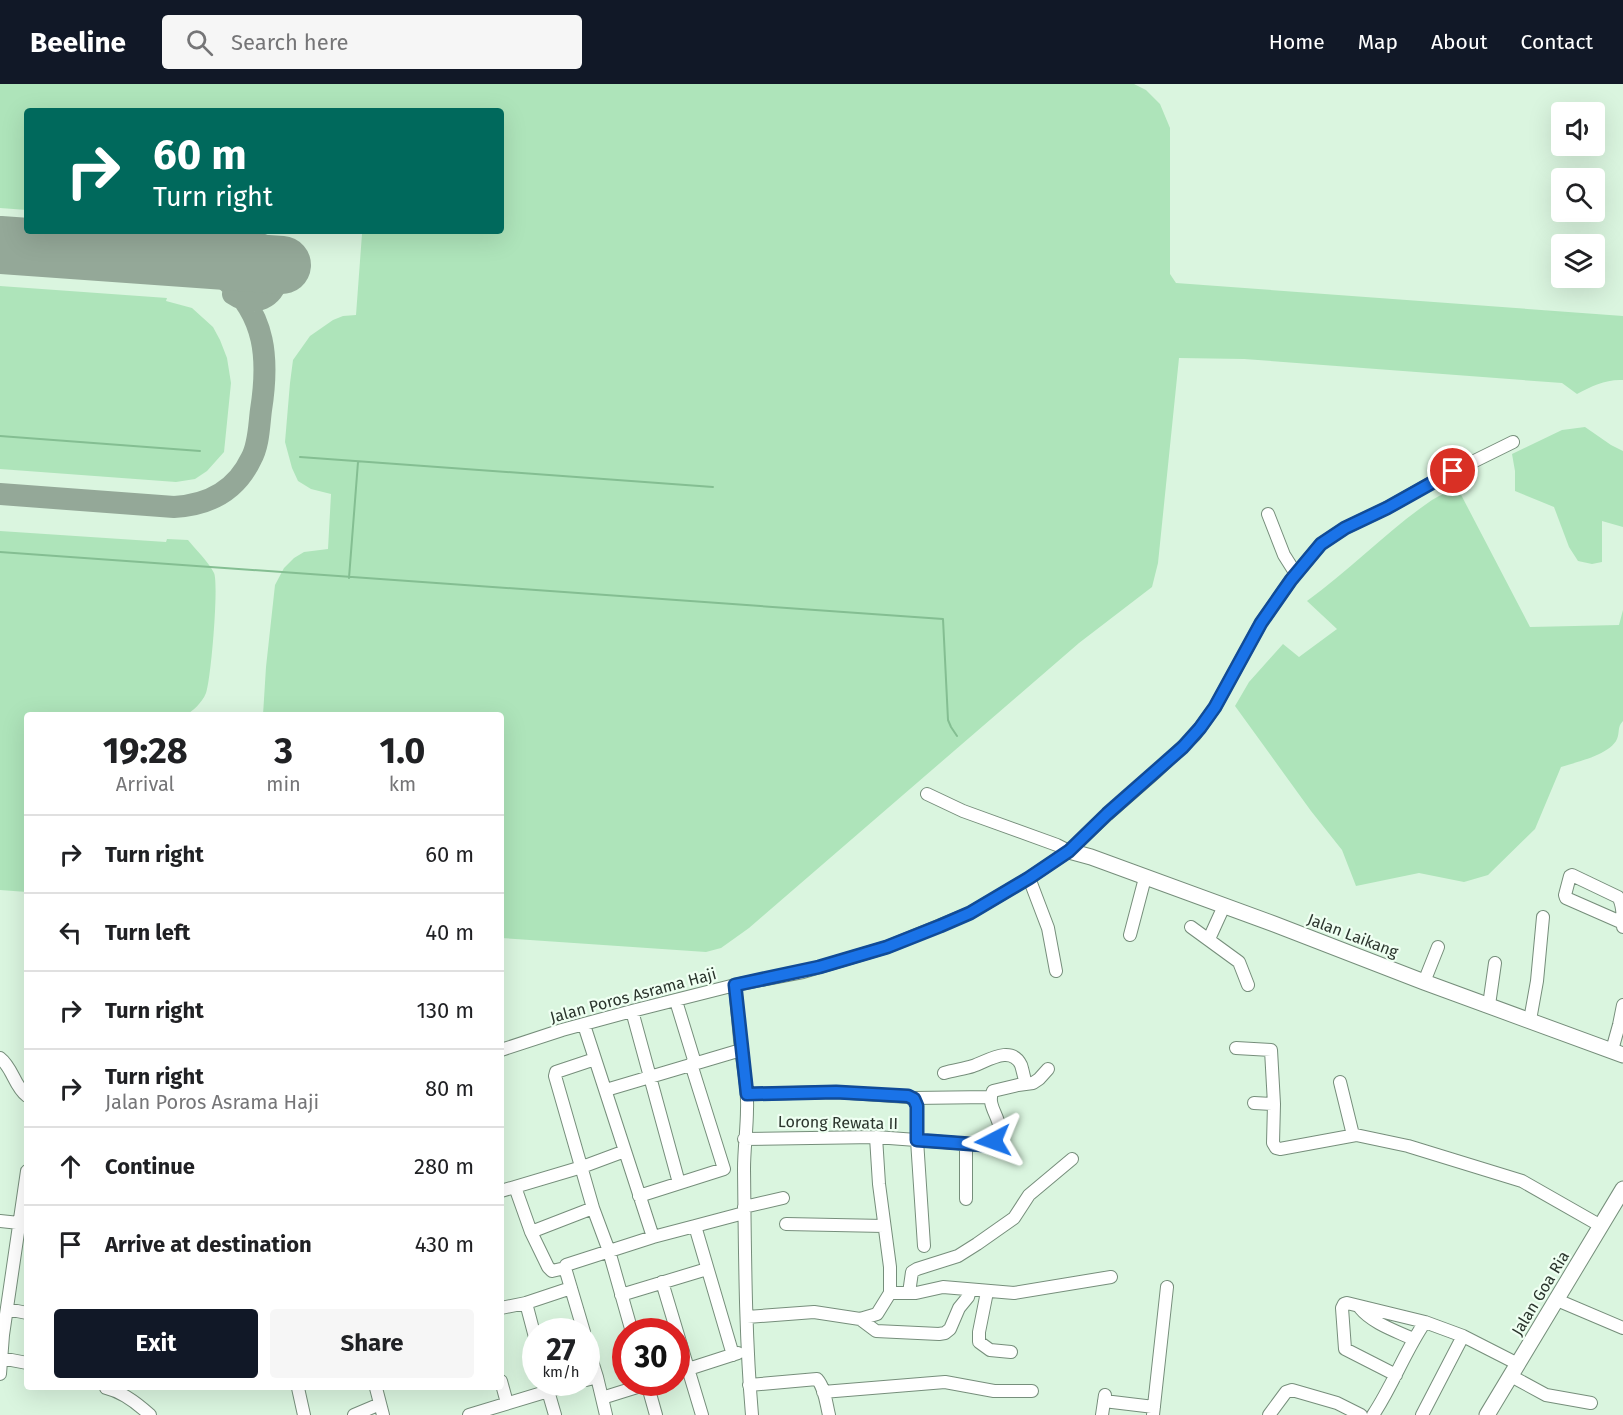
<!DOCTYPE html>
<style>
body{margin:0;font-family:"Fira Sans",sans-serif;background:#f6f6f6;color:#202124;height:100vh;display:flex;flex-direction:column;font-size:22px;white-space:nowrap}
*{box-sizing:border-box;margin:0}
p{font-size:20px;color:#757577}
.icon{flex:none;width:33px;height:33px;fill:none;stroke:currentColor;stroke-width:2;stroke-linecap:round;stroke-linejoin:round}
.map{position:relative;flex:1;overflow:hidden}
.side{position:absolute;left:24px;top:628px;width:480px;height:678px;display:flex;flex-direction:column;background:#fff;border-radius:6px;box-shadow:0 6px 24px #0002}
.side>*{flex:none}
.hud{position:absolute;left:24px;top:24px;width:480px;height:126px;border-radius:6px;box-shadow:0 6px 24px #0002;background:#00695c;color:#fff;overflow:hidden}
.controls{position:absolute;left:1551px;top:18px;display:grid;gap:12px}
.controls a{display:grid;place-items:center;width:54px;height:54px;border-radius:6px;background:#fff;box-shadow:0 6px 24px #0002;font-size:30px}
.speed{position:absolute;left:522px;top:1234px;display:flex;gap:12px;font-size:30px;font-weight:700;text-align:center}
.speed>*{display:grid;place-content:center;width:78px;height:78px;border-radius:50%;background:#fff;box-shadow:0 6px 24px #0002;line-height:1}
.speed small{font-size:15px;font-weight:400}
.speed .limit{border:9px solid #d22;background:#fff;color:#111}
.pin{position:absolute;display:grid;place-items:center;width:51px;height:51px;color:#fff;margin:-26px;border:3px solid #fff;border-radius:50%;box-shadow:0 2px 6px #0007}
.me{position:absolute;width:66px;margin:-33px;rotate:266deg;stroke-linejoin:round;filter:drop-shadow(0 0 4px #0008)}
.turn{display:flex;align-items:center;gap:21px;height:126px;padding:0 30px;font-size:27px}
.turn .icon{width:78px;height:78px;stroke-width:2.5}
.turn b{display:block;font-size:42px;line-height:51px}
.eta{display:flex;justify-content:space-evenly;align-items:center;height:102px;text-align:center}
.eta b{font-size:36px;font-weight:700;line-height:42px}
.primary-button{display:flex;gap:12px;margin-top:auto;padding:12px 30px}
.primary-button a{flex:1;height:69px;border-radius:6px;background:#111827;color:#fff;font-size:24px;font-weight:700;line-height:69px;text-align:center}
.primary-button a+a{background:#f6f6f6;color:#202124}
ul{padding:0;list-style:none}
li{display:flex;align-items:center;gap:18px;height:78px;padding:0 30px;border-top:2px solid #e0e0e0}
li div{flex:1}
li b{display:block;font-size:22px}
li em{font-style:normal}
header{display:flex;align-items:center;gap:36px;box-sizing:border-box;height:84px;padding:0 30px;background:#111827;color:#fff}
header strong{font-size:28px}
nav{display:flex;gap:33px;margin-inline-start:auto;font-size:21px}
.search{width:420px;height:54px;background:#f6f6f6;display:flex;align-items:center;gap:15px;box-sizing:border-box;padding:0 21px;border-radius:6px;color:#757577;font-size:22px}
.map>svg:first-child{display:block}
.green{fill:#aee4ba}
.lines{fill:none;stroke-linecap:round;stroke-linejoin:round}
.stream{stroke:#84be92;stroke-width:2}
.taxiway{stroke:#94a898;stroke-width:22}
.runway{stroke:#94a898;stroke-width:58}
.minor-casing{stroke:#768e7b;stroke-width:14}
.major-casing{stroke:#768e7b;stroke-width:17}
.minor{stroke:#fff;stroke-width:12}
.major{stroke:#fff;stroke-width:15}
.route-casing{stroke:#114b97;stroke-width:15}
.route{stroke:#1a73e8;stroke-width:10}
.labels{text-anchor:middle;stroke-width:4.5;stroke-linejoin:round;paint-order:stroke}
.street-label{font-size:16px;fill:#2b352d;stroke:#effff2}
</style>
<header>
<strong>Beeline</strong>
<div class="search"><svg class="icon" aria-label="search" viewBox="0 0 24 24"><circle cx="10" cy="10" r="6"/><path d="M15 15l6 6"/></svg>Search here</div>
<nav><a>Home</a><a>Map</a><a>About</a><a>Contact</a></nav>
</header>
<div class="map">
<svg width="1623" height="1331" viewBox="0 0 1623 1331">
<rect width="100%" height="100%" fill="#daf5df"/>
<!-- green -->
<path class="green" d="M 0,0 L 1134,0 L 1146,6 L 1160,20 L 1170,44 L 1170,190 L 1176,199 L 1623,232 L 1623,296 C 1606,295 1592,302 1577,310 L 1562,299 L 1244,275 L 1179,274 L 1158,479 L 1152,503 L 1079,559 L 749,844 L 721,864 L 706,868 L 501,854 L 501,632 L 263,631 L 266,583 L 275,501 L 284,484 L 294,474 L 304,468 L 328,465 L 331,410 L 311,405 L 298,397 L 292,384 L 285,358 L 290,299 L 293,276 L 310,252 L 333,236 L 343,232 L 356,231 L 362,150 L 320,147 L 501,147 L 501,27 L 27,27 L 27,126 L 0,124 Z
M 0,202 L 167,214 L 166,217 L 192,224 L 213,243 L 220,256 L 227,274 L 231,299 L 224,368 L 207,387 L 195,395 L 176,398 L 0,385 Z
M 1585,343 L 1611,361 L 1623,367 L 1623,443 L 1602,437 L 1602,478 L 1592,480 L 1578,477 L 1569,463 L 1554,423 L 1515,407 L 1515,387 L 1512,370 L 1562,346 Z
M 1457,403 L 1530,543 L 1619,541 L 1623,526 L 1623,637 C 1617,643 1620,648 1617,655 C 1610,671 1576,678 1561,683 L 1535,745 L 1488,791 L 1464,798 L 1419,789 L 1356,802 L 1342,766 L 1311,727 L 1235,622 L 1249,598 L 1283,560 L 1299,573 L 1337,545 L 1307,517 C 1350,486 1388,446 1432,416 C 1440,411 1449,407 1457,403 Z
M 0,447 L 166,458 L 167,455 L 188,456 C 196,466 208,477 214,489 C 219,500 211,596 206,609 C 202,619 193,627 184,632 L 27,632 L 27,808 L 0,806 Z"/>
<g class="lines">
<!-- stream -->
<path class="stream" d="M 0,352 L 200,367
M 300,373 L 713,403
M 0,468 L 943,535 L 948,636 L 951,643 L 957,652
M 349,494 L 358,378"/>
<!-- taxiway -->
<path class="taxiway" d="M 126,170 L 241,156 C 303,156 279,241 233,210
M 0,410 L 174,423 C 209,421 236,407 251,375 C 259,361 259,341 261,326 C 269,275 266,232 226,196 C 216,188 207,181 195,177 C 186,175 177,174 168,173"/>
<!-- runway -->
<path class="runway" d="M 0,161 L 282,181"/>
<!-- minor casing -->
<g class="minor-casing">
<path id="minor" d="M 1268,430 L 1284,471 L 1296,490
M 927,710 L 963,727 L 1057,761 L 1069,767
M 1029,794 L 1048,844 L 1056,887
M 1623,839 L 1566,814 L 1565,811 L 1570,792 L 1572,791 L 1618,813 C 1623,820 1623,834 1623,843
M 1191,843 L 1239,878 L 1248,901
M 1130,851 L 1145,794
M 1209,855 L 1224,822
M 1424,898 L 1438,863
M 735,901 L 741,966
M 676,917 L 695,979
M 1489,921 L 1495,879
M 632,927 L 679,1099
M 1530,936 L 1537,897 L 1543,833
M 1236,964 L 1271,966 L 1274,1020
M 501,966 L 562,946 L 632,927 L 735,901 L 803,888 L 887,863 L 970,829 L 1029,794 L 1069,767 L 1107,731 L 1156,688 L 1195,651 L 1215,623 L 1261,539 L 1291,496 L 1321,460 L 1345,444 L 1387,424 L 1438,395 L 1513,358
M 1612,966 L 1619,941 L 1623,921
M 0,974 C 13,984 14,1002 27,1012
M 944,989 C 954,986 964,985 973,982 C 986,978 1011,960 1021,981 C 1023,987 1024,994 1026,1000
M 1340,998 L 1353,1051
M 606,1006 L 741,966 C 744,986 748,1006 747,1025 C 747,1045 744,1065 744,1085 C 745,1167 745,1249 752,1331
M 747,1010 L 835,1008 L 908,1013 L 914,1015 L 917,1022 L 917,1056 L 924,1162
M 913,1014 L 990,1013
M 1254,1019 L 1274,1020 L 1273,1059 L 1276,1064 L 1280,1065 L 1356,1051 L 1408,1062 L 1522,1097 L 1601,1142
M 876,1053 L 879,1100 L 890,1183 L 890,1209 L 916,1209 L 943,1203 L 1014,1209 L 1111,1193
M 744,1055 L 876,1053 L 983,1061 L 997,1054 C 1007,1038 984,1023 993,1007 L 1018,1001 L 1033,999 L 1039,995 L 1048,985
M 966,1060 L 966,1115
M 515,1103 L 531,1148 L 548,1183 L 552,1187 L 565,1184
M 501,1107 L 582,1083 L 625,1067
M 639,1112 L 724,1085 L 691,980
M 744,1123 L 783,1114
M 593,1124 L 555,992 L 556,988 L 595,975
M 0,1137 L 19,1139
M 786,1140 L 884,1142
M 695,1142 L 744,1129
M 531,1148 L 593,1124 L 609,1167 L 632,1248
M 653,1153 L 695,1142 L 733,1271
M 662,1198 L 702,1331
M 987,1208 L 979,1248 L 979,1258 L 990,1266 L 1011,1268
M 909,1209 L 912,1188 L 917,1185 L 958,1172 L 977,1160 L 1014,1134 L 1029,1111 L 1072,1075
M 621,1211 L 707,1185
M 1557,1216 L 1623,1244
M 526,1219 L 536,1257
M 501,1224 L 526,1219 L 571,1204
M 1360,1224 C 1372,1239 1396,1247 1413,1255
M 7,1225 L 27,1229
M 747,1233 L 814,1228 L 860,1235 L 877,1230 L 890,1209
M 860,1235 L 876,1247 L 939,1250 L 945,1249 L 950,1245 L 959,1224 L 968,1213 L 970,1206
M 584,1248 L 565,1184 L 566,1181 L 653,1153 L 584,941
M 586,1258 L 597,1293
M 1,1274 L 27,1279
M 676,1289 L 738,1269
M 0,1290 L 3,1251 L 27,1087
M 1396,1291 L 1345,1265 L 1342,1224 L 1344,1220 L 1347,1219 L 1425,1238 L 1463,1252 L 1518,1280
M 1511,1292 L 1546,1311 L 1591,1319
M 586,1296 L 597,1293 L 606,1331
M 501,1297 L 507,1319
M 647,1299 L 656,1331
M 546,1300 L 555,1331
M 749,1301 L 817,1295 C 825,1304 826,1319 829,1331
M 106,1304 C 123,1308 137,1319 150,1331
M 298,1304 L 304,1331
M 376,1304 L 383,1331
M 823,1308 L 945,1298 L 994,1307 L 1032,1307
M 602,1314 L 650,1299
M 1104,1317 L 1154,1323
M 354,1331 L 380,1320
M 469,1331 L 575,1299
M 1102,1331 L 1105,1311
M 1153,1331 L 1167,1203
M 1269,1331 L 1286,1308 L 1292,1306 L 1337,1319 L 1361,1331
M 1373,1331 C 1393,1301 1405,1267 1425,1238
M 1422,1331 L 1463,1252"/>
</g>
<!-- major casing -->
<g class="major-casing">
<path id="major" d="M 1069,767 L 1091,773 L 1274,840 L 1424,898 L 1623,971
M 1487,1331 L 1623,1105"/>
</g>
<!-- minor -->
<use href="#minor" class="minor"/>
<!-- major -->
<use href="#major" class="major"/>
</g>
<g class="lines">
<!-- route casing -->
<g class="route-casing">
<path id="route" d="M 993,1057 L 984,1061 L 917,1056 L 917,1022 L 914,1015 L 908,1012 L 836,1008 L 747,1010 L 735,901 L 819,883 L 887,863 L 940,842 L 970,829 L 1029,794 L 1069,767 L 1107,730 L 1183,663 L 1200,644 L 1215,623 L 1261,539 L 1291,496 L 1321,460 L 1345,444 L 1387,424 L 1453,387"/>
</g>
<!-- route -->
<use href="#route" class="route"/>
</g>
<g class="labels">
<!-- street labels -->
<g class="street-label">
<text transform="translate(1353 851) rotate(21)" y="6">Jalan Laikang</text>
<text transform="translate(633 911) rotate(-15)" y="6">Jalan Poros Asrama Haji</text>
<text transform="translate(838 1038) rotate(1)" y="6">Lorong Rewata II</text>
<text transform="translate(1540 1209) rotate(-59)" y="6">Jalan Goa Ria</text>
</g>
</g>
</svg>
<div class="controls">
<a><svg class="icon" aria-label="sound" viewBox="0 0 24 24"><path d="M4 9h4l5-4v14l-5-4H4zM17 9q2 3 0 6"/></svg></a>
<a><svg class="icon" aria-label="search" viewBox="0 0 24 24"><circle cx="10" cy="10" r="6"/><path d="M15 15l6 6"/></svg></a>
<a><svg class="icon" aria-label="layers" viewBox="0 0 24 24"><path d="M12 4l9 5-9 5-9-5zM3 14l9 5 9-5"/></svg></a>
</div>
<div class="speed"><div>27<small>km/h</small></div><div class="limit">30</div></div>
<div class="pin" style="left:1453px;top:387px;background:#d93025"><svg class="icon" aria-label="arrive" viewBox="0 0 24 24"><path d="M6 21V4h12l-3 4 3 4H6"/></svg></div>
<svg class="me" style="left:993px;top:1057px" viewBox="-20 -20 40 40"><path d="M0-17L14 15 0 8-14 15z" fill="#1a73e8" stroke="#fff" stroke-width="4"/></svg>
<div class="hud">
<div class="turn"><svg class="icon" aria-label="right" viewBox="0 0 24 24"><path d="M7 20v-9h11M14 6l5 5-5 5"/></svg><div><b>60 m</b>Turn right</div></div>
</div>
<section class="side">
<div class="eta">
<div><b>19:28</b><p>Arrival</p></div>
<div><b>3</b><p>min</p></div>
<div><b>1.0</b><p>km</p></div>
</div>
<ul>
<li><svg class="icon" aria-label="right" viewBox="0 0 24 24"><path d="M7 20v-9h11M14 6l5 5-5 5"/></svg><div><b>Turn right</b></div><em>60 m</em></li>
<li><svg class="icon" aria-label="left" viewBox="0 0 24 24"><path d="M17 20v-9H6M10 6l-5 5 5 5"/></svg><div><b>Turn left</b></div><em>40 m</em></li>
<li><svg class="icon" aria-label="right" viewBox="0 0 24 24"><path d="M7 20v-9h11M14 6l5 5-5 5"/></svg><div><b>Turn right</b></div><em>130 m</em></li>
<li><svg class="icon" aria-label="right" viewBox="0 0 24 24"><path d="M7 20v-9h11M14 6l5 5-5 5"/></svg><div><b>Turn right</b><p>Jalan Poros Asrama Haji</p></div><em>80 m</em></li>
<li><svg class="icon" aria-label="ahead" viewBox="0 0 24 24"><path d="M12 20V5M6 11l6-6 6 6"/></svg><div><b>Continue</b></div><em>280 m</em></li>
<li><svg class="icon" aria-label="arrive" viewBox="0 0 24 24"><path d="M6 21V4h12l-3 4 3 4H6"/></svg><div><b>Arrive at destination</b></div><em>430 m</em></li>
</ul>
<div class="primary-button"><a>Exit</a><a>Share</a></div>
</section>
</div>
